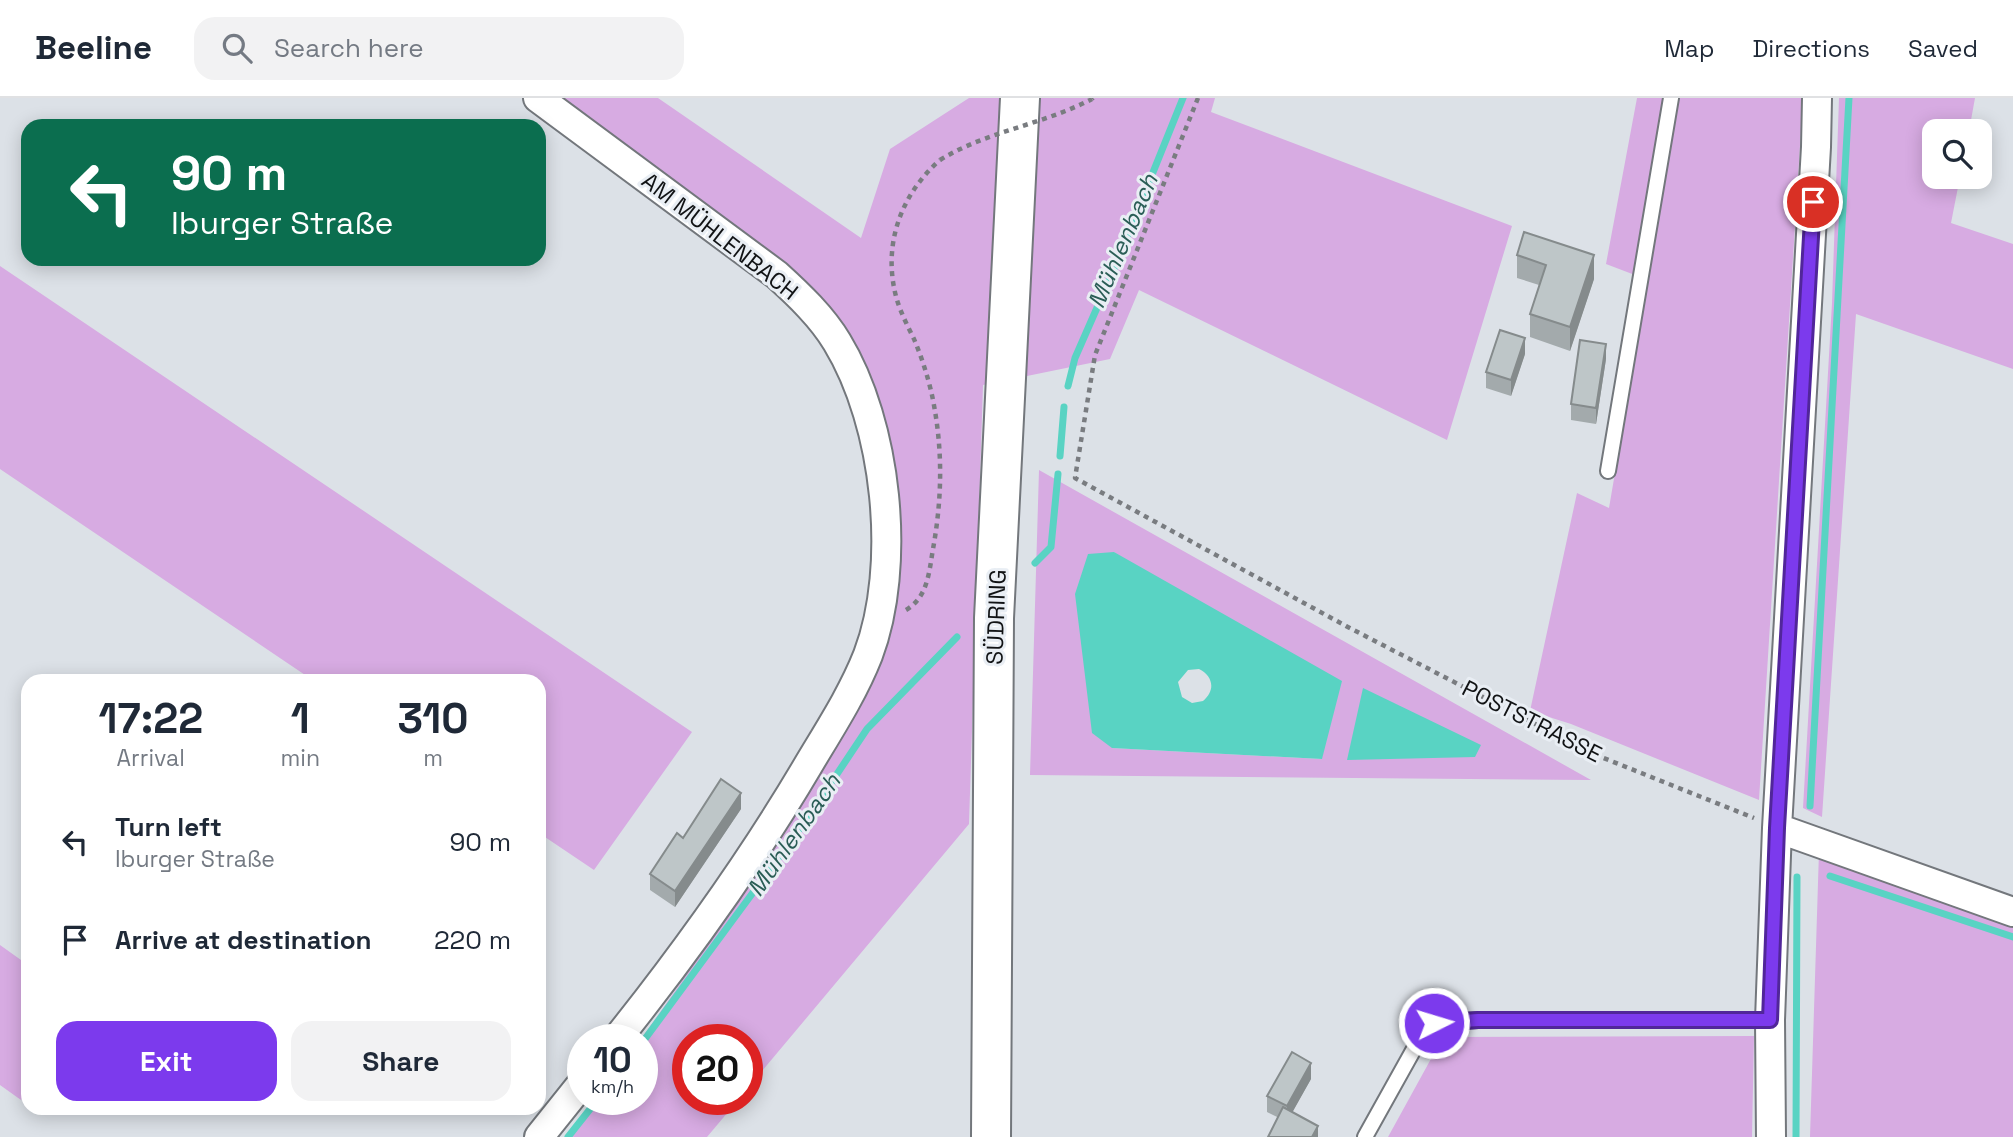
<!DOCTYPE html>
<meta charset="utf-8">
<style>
body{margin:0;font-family:"Space Grotesk",sans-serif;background:#f2f2f3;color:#1f2937;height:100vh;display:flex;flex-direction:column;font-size:26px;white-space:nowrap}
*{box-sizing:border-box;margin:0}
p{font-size:23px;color:#747a83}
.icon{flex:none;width:38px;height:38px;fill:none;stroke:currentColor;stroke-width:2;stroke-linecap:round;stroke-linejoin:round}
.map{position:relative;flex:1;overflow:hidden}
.panel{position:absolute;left:21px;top:576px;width:525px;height:441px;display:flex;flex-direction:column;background:#fff;border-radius:21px;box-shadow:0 4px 18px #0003}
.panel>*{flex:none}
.hud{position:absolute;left:21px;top:21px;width:525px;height:147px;border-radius:21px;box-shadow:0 4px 18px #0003;background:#0b6e4f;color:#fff;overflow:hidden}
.fabs{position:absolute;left:1922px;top:21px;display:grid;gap:14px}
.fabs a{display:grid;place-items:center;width:70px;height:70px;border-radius:14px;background:#fff;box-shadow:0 4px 18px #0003;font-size:35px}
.speed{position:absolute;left:567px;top:926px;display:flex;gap:14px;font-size:35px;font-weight:700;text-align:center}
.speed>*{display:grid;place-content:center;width:91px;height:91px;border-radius:50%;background:#fff;box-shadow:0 4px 18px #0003;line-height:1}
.speed small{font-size:18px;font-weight:400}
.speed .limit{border:10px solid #d22;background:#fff;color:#111}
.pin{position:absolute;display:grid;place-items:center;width:60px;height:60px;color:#fff;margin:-30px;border:4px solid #fff;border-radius:50%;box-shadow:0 2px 7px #0007}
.me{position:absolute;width:77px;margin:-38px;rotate:85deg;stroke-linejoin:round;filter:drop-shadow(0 0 5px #0008)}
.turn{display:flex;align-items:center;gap:24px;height:147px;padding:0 35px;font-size:32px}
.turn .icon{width:91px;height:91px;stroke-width:2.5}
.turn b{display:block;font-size:49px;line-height:60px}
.eta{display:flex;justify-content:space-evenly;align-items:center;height:119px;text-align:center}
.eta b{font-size:42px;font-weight:700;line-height:49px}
.primary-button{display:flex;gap:14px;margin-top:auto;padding:14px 35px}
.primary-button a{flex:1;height:80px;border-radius:21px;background:#7c3aed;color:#fff;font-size:28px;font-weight:700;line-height:80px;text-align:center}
.primary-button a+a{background:#f2f2f3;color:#1f2937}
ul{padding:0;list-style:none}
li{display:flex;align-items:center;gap:21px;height:98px;padding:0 35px}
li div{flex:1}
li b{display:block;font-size:26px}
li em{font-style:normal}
header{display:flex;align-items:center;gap:42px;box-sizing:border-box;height:98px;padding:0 35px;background:#fff;border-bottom:2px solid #e0e1e3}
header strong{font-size:33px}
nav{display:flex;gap:38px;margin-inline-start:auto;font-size:24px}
.search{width:490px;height:63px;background:#f2f2f3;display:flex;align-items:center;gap:18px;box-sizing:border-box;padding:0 24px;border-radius:21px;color:#747a83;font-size:26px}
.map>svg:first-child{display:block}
.green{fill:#d7abe2;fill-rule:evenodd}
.water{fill:#59d3c3;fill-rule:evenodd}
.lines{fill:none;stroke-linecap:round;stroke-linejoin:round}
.stream{stroke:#59d3c3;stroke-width:7}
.lane-casing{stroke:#73777c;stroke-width:18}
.street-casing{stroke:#73777c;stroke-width:32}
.secondary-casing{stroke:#73777c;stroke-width:42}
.path{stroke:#797c80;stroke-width:4.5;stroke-dasharray:5 5;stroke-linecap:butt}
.lane{stroke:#fff;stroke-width:14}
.street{stroke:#fff;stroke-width:28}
.secondary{stroke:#fff;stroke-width:38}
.path-bridge{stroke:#797c80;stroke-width:4.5;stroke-dasharray:5 5;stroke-linecap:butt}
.wall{fill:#a3aaac}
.shaded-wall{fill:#858b8c}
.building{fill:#bec6c8;stroke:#858b8c;stroke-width:2}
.route-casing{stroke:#51269a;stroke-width:18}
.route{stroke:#7c3aed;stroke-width:12}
.labels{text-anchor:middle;stroke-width:6;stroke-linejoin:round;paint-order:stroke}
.street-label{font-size:23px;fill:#111315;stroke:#e9eef4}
.water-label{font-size:24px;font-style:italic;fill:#2a5d56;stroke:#e9eef4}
</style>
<header>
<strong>Beeline</strong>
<div class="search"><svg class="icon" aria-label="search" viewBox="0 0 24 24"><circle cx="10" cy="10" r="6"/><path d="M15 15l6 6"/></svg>Search here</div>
<nav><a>Map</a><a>Directions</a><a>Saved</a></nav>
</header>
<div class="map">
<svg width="2013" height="1039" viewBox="0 0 2013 1039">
<rect width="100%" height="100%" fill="#dce1e7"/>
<!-- green -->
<path class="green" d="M 564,0 L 658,0 L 861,140 L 890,51 L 969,0 L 1215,0 L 1211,14 L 1512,128 L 1447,342 L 1139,192 L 1110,261 L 983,287 L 969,726 L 747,991 L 747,942 L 688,942 L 688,1001 L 739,1001 L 707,1039 L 572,1039 L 599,1001 L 642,1001 L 641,941 L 746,793 L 809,689 L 884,547 L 886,339 L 782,167 Z
M 1637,0 L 1803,0 L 1759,702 L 1571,626 L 1530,613 L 1577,395 L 1609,410 L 1648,182 L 1606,166 Z
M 1839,0 L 1975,0 L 1969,33 L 1934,33 L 1934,79 L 1960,79 L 1951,125 L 2013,146 L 2013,271 L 1856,216 L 1822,719 L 1803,710 L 1832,205 Z
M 0,168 L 692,634 L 594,772 L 539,735 L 539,583 L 314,583 L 0,371 Z
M 1039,372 L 1591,682 L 1030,677 ZM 1114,454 L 1322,661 L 1112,650 Z
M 1819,753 L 2013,828 L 2013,1039 L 1810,1039 Z
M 0,847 L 28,867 L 28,990 L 21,1002 L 0,987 Z
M 1754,938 L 1752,1039 L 1388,1039 L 1443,939 Z"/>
<!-- water -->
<path class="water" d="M 1114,454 L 1342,583 L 1322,661 L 1112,650 L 1092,635 L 1075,496 L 1088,456 ZM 1199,571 C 1213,578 1216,592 1203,603 L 1192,605 L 1182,599 L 1178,584 L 1188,572 Z
M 1363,590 L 1481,647 L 1475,659 L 1347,662 Z"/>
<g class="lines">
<!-- stream -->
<path class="stream" d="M 1068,288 L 1075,260 L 1114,171 L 1183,0
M 1060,358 L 1064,309
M 1035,465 L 1051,449 L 1058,376
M 1810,708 L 1849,0
M 1830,778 L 2013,839
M 642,945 L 805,724 L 867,631 L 957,539
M 568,1039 L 598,1001
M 1796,1039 L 1797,779"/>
<!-- lane casing -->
<g class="lane-casing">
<path id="lane" d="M 1608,373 L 1671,0
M 1365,1039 L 1419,942 L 1434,925 L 1478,922 L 1770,922"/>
</g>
<!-- street casing -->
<g class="street-casing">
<path id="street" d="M 538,0 L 777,177 C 799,197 822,219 837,244 C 887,326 902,467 868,557 C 853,595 831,629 810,664 C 753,761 687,853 616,942
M 1777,730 L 2013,814
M 539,1039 L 583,984
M 1771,1039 L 1770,922 L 1777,730 L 1816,49 L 1817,0"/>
</g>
<!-- secondary casing -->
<g class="secondary-casing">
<path id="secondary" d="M 991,1039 L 994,520 L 1020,0"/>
</g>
<!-- path -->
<path class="path" d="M 1198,0 L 1095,257 L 1075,380 L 1346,528 L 1591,655 L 1754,720
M 1092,1 L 1093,0
M 906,512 C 928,499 929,474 933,451 C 942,401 943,353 933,302 C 929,282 922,260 914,241 C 908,229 901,215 897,202 C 882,150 899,98 940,62"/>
<!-- lane -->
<use href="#lane" class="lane"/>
<!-- street -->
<use href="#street" class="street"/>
<!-- secondary -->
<use href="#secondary" class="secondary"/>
<!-- path-bridge -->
<path class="path-bridge" d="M 940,62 C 987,33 1042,27 1092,1"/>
</g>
<!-- wall -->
<path class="wall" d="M 1517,157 L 1594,181 L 1570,253 L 1530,239 L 1530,216 L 1539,187 L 1517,180 Z
M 1525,256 L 1511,298 L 1486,290 L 1486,274 Z
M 1606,261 L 1596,326 L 1571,322 L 1571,306 Z
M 741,711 L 675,809 L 650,792 L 650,776 L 683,740 Z
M 1311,981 L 1292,1014 L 1318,1039 L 1267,1014 L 1267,998 Z"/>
<!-- shaded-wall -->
<path class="shaded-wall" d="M 1594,157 L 1594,181 L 1570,253 L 1570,229 Z
M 1525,240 L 1525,256 L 1511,298 L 1511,282 Z
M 1606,246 L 1606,261 L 1596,326 L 1596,310 Z
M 741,695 L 741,711 L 675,809 L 675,793 Z
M 1311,965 L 1311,981 L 1287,1024 L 1287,1008 Z
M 1318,1028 L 1318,1039 L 1312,1039 Z"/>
<!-- building -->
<path class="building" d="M 1524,134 L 1594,157 L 1570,229 L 1530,216 L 1546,167 L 1517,157 Z
M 1500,232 L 1525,240 L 1511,282 L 1486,274 Z
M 1580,242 L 1606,246 L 1596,310 L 1571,306 Z
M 721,681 L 741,695 L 675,793 L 650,776 L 677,735 L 683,740 Z
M 1292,954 L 1311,965 L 1287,1008 L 1267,998 Z
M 1283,1009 L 1318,1028 L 1312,1039 L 1268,1039 Z"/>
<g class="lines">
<!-- route casing -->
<g class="route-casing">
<path id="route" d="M 1434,925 L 1478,922 L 1770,922 L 1777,730 L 1813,104"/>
</g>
<!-- route -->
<use href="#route" class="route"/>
</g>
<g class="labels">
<!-- street labels -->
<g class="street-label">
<text transform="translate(720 138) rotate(38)" y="8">AM MÜHLENBACH</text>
<text transform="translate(996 519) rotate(-88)" y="8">SÜDRING</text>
<text transform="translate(1532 623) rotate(27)" y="8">POSTSTRASSE</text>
</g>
<!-- water labels -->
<g class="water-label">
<text transform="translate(1123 143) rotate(-67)" y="8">Mühlenbach</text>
<text transform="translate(794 737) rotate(-55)" y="8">Mühlenbach</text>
</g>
</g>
</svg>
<div class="fabs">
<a><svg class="icon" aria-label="search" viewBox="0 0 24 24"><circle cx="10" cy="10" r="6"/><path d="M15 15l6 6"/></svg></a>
</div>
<div class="speed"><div>10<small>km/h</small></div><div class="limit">20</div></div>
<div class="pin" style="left:1813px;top:104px;background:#d93025"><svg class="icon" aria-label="arrive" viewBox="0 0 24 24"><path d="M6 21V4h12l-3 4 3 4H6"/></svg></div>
<svg class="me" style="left:1434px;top:925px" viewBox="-20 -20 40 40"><circle r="17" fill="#7c3aed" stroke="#fff" stroke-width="3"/><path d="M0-11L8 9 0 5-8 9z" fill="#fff"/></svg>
<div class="hud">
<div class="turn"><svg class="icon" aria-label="left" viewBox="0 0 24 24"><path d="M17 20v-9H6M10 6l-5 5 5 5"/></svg><div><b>90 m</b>Iburger Straße</div></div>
</div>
<section class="panel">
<div class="eta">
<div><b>17:22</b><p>Arrival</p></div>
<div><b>1</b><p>min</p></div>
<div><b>310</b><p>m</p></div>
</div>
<ul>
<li><svg class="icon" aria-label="left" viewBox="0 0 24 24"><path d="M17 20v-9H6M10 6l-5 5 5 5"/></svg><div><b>Turn left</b><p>Iburger Straße</p></div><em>90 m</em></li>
<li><svg class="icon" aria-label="arrive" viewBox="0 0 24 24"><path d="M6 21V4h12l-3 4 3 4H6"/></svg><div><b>Arrive at destination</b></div><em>220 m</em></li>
</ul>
<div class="primary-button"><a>Exit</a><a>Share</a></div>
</section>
</div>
